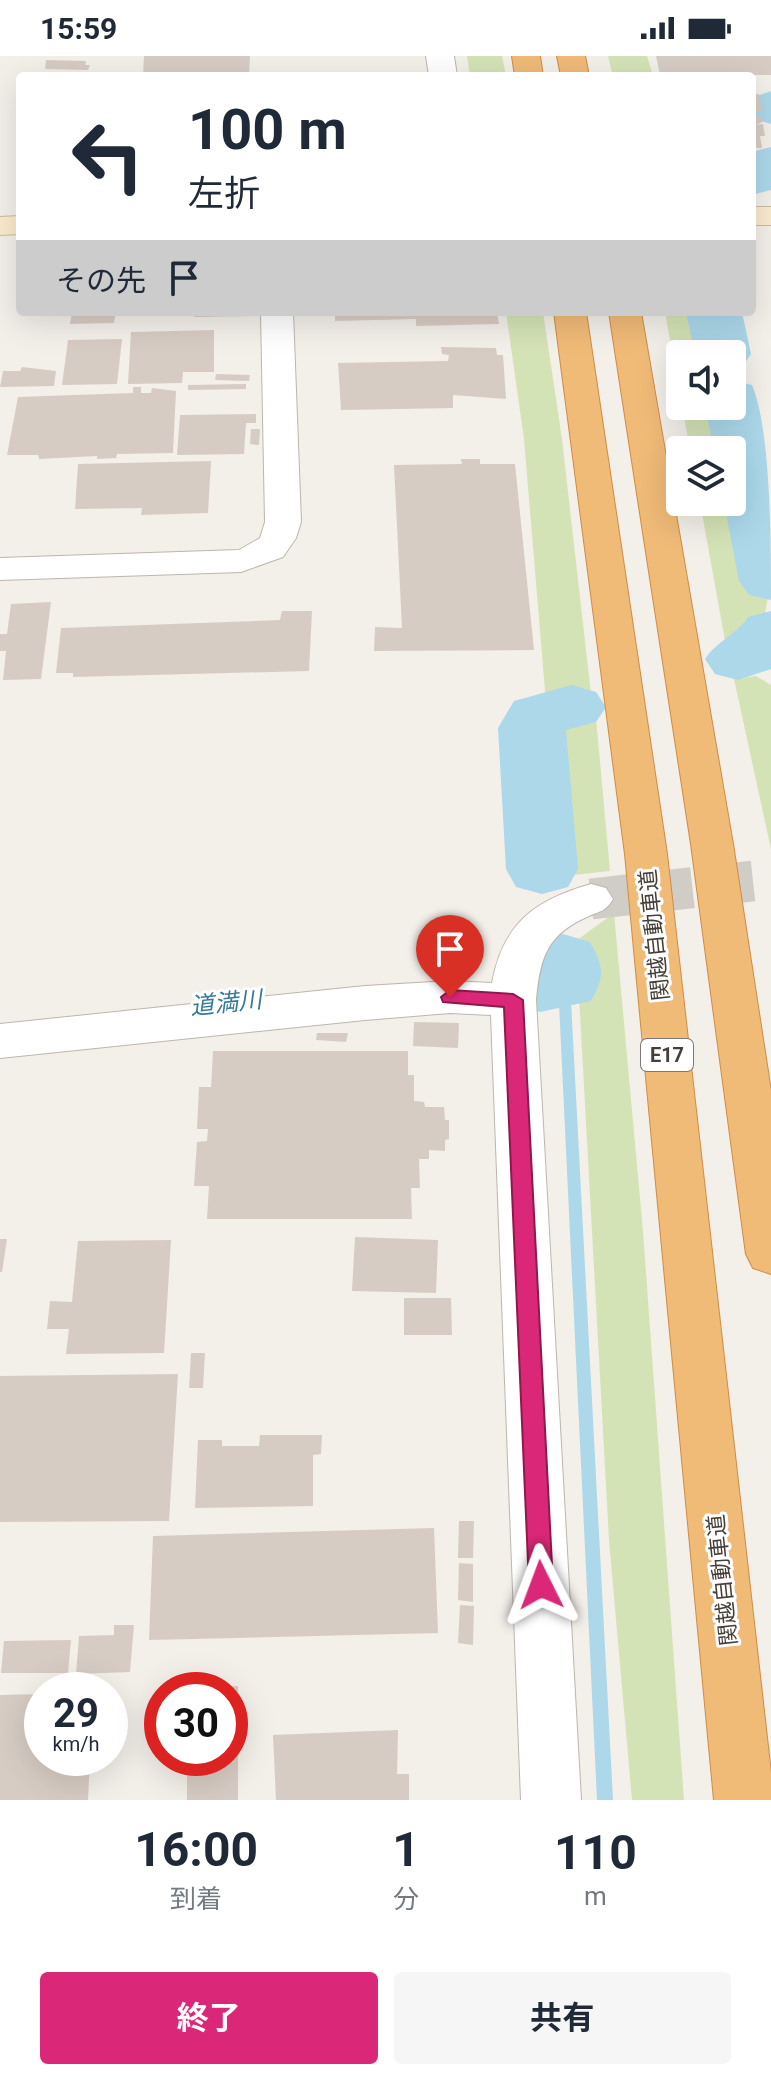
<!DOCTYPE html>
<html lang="ja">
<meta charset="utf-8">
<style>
body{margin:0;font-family:Roboto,"Noto Sans JP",sans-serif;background:#f6f6f7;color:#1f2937;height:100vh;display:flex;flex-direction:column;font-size:30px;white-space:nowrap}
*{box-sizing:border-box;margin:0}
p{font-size:26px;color:#747a83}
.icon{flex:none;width:44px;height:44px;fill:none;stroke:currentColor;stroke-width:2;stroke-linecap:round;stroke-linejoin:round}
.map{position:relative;height:1744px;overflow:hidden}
.drawer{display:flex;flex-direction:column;background:#fff;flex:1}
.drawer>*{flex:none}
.guide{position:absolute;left:16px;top:16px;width:740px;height:244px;border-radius:8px;box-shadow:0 8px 32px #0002;background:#fff;color:#1f2937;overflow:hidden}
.tools{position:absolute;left:666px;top:284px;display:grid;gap:16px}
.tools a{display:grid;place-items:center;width:80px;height:80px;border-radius:8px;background:#fff;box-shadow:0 8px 32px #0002;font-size:40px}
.speed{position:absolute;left:24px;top:1616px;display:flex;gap:16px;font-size:40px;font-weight:700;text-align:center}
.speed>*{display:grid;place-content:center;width:104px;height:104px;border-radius:50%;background:#fff;box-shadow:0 8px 32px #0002;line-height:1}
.speed small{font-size:20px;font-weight:400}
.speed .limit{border:12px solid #d22;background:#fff;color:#111}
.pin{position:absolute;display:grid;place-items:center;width:68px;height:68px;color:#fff;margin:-82px -34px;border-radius:50% 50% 50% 0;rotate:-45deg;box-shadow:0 0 8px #0007}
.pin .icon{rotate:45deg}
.me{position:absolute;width:88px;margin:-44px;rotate:357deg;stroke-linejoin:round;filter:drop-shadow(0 0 6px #0008)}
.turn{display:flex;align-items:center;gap:28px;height:168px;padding:0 40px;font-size:36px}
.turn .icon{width:104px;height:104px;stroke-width:2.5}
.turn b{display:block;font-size:56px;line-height:68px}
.then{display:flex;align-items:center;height:76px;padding:0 40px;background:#0003;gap:16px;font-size:30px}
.eta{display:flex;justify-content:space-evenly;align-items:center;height:136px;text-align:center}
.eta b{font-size:48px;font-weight:700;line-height:56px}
.button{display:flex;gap:16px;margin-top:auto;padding:16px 40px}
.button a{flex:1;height:92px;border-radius:8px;background:#db2777;color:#fff;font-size:32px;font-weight:700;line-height:92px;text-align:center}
.button a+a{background:#f6f6f7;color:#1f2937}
.status{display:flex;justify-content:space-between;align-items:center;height:56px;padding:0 40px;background:#fff;direction:ltr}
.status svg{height:22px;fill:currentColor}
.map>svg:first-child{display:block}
.green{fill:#d4e3b6}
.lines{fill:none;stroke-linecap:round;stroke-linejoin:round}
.stream{fill:#acd8ea;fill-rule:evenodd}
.river{fill:#acd8ea;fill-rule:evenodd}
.building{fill:#d7ccc3}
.street-tunnel{stroke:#d0ccc6;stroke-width:41;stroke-dasharray:41 20;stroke-linecap:butt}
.street-casing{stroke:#beb6ad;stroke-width:2}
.secondary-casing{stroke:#cebc9d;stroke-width:2}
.highway-casing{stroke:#cf8d48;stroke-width:2}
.street{fill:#fff;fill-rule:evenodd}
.secondary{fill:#faeacd;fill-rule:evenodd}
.highway{fill:#f0ba77;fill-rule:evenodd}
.route{fill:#db2777;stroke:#8e194d;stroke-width:2}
.labels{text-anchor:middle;stroke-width:6;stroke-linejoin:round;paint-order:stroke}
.shield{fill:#fff;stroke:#7e7974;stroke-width:2}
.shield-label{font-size:20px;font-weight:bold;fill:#463f38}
.street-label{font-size:22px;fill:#463f38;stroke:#fff}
.water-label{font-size:24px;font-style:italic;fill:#377b99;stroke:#fff}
</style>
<div class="status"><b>15:59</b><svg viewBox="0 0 49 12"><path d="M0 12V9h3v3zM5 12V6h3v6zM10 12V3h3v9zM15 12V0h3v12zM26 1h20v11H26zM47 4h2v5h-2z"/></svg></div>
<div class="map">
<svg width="771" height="1744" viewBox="0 0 771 1744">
<rect width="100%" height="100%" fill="#f3efe9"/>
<!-- green -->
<path class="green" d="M 467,0 L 502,0 L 506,20 L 470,20 Z
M 608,0 L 647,0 L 653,20 L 613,20 Z
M 506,256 L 543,256 L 562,383 L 591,638 L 546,646 L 524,383 Z
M 665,256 L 709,256 L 718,298 L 680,298 L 680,340 Z
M 682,350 L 729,350 L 768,540 L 761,580 L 751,589 L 727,596 L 700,446 L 732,446 L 732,394 L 690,394 Z
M 756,620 L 771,629 L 771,793 L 734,623 Z
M 595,651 L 610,815 L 564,820 L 552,664 Z
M 614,857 L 643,1175 L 684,1744 L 632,1744 L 609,1484 L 576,885 Z"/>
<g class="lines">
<!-- stream -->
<path class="stream" d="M 564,922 L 570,926 L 613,1744 L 597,1744 L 558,926 Z"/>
<!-- river -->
<path class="river" d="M 771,35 L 771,68 L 754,63 L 752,42 Z
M 771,91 L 771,134 L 752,139 L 752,96 Z
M 686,256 L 742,256 L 751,298 L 743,310 L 732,313 L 732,298 L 695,298 Z
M 732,324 L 752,329 C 771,373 771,489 771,544 L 749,539 L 739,525 L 724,446 L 732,446 L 732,394 L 714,394 L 705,350 L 732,350 Z
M 771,555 L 771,613 L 738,624 L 715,618 L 705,603 C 717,585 736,579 748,561 Z
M 572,629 L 596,636 L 606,651 L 596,666 L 566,674 L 578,813 L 568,831 L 542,838 L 516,831 L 506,813 L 498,672 L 514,645 Z
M 563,878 L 590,886 C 604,911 605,920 591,945 L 540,956 L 513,948 L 502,929 L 513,910 L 526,906 L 536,886 Z"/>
</g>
<!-- building -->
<path class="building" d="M 144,0 L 250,0 L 249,20 L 143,20 Z
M 656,0 L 771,0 L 771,19 L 660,19 Z
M 46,4 L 86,5 L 85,9 L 90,9 L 88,14 L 45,13 Z
M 752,38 L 759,38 L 762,55 L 752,55 Z
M 752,60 L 762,60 L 762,66 L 756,69 L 763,68 L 765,80 L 760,80 L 762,92 L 752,92 Z
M 72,256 L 116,256 L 114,267 L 70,268 Z
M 194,256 L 252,256 L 252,260 L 194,261 Z
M 335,256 L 497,256 L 499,268 L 416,270 L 416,263 L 335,265 Z
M 214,274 L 214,316 L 183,316 L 182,327 L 128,328 L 131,276 Z
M 122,283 L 117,328 L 62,329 L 68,284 Z
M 441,291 L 496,292 L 497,299 L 503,299 L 506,343 L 453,339 L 453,352 L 341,354 L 338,307 L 448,305 L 449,299 L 442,298 Z
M 22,311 L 56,315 L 54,330 L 0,331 L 3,315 L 20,315 Z
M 216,318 L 250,319 L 249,325 L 215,324 Z
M 246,328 L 246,333 L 188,334 L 188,329 Z
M 133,331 L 141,331 L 141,337 L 151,337 L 152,332 L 176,335 L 173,397 L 117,398 L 116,402 L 97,403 L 97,400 L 39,403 L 38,399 L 7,399 L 18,341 L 133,337 Z
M 256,358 L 256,367 L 246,367 L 244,398 L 177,399 L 180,359 Z
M 251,373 L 260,373 L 259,389 L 250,388 Z
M 461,403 L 480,403 L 480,408 L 515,408 L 534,594 L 374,595 L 375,571 L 402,572 L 394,409 L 462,408 Z
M 211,405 L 208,457 L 141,459 L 142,452 L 75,453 L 78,408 Z
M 51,546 L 41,623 L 3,624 L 6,595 L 0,595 L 0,578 L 7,578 L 11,548 Z
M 282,555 L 312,555 L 309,615 L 73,621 L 73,617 L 56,617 L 61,572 L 280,564 Z
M 414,966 L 459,967 L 458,992 L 413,990 Z
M 317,977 L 348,977 L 346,986 L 316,984 Z
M 213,995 L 408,995 L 408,1019 L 414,1019 L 414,1045 L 424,1046 L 425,1051 L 444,1051 L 445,1064 L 449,1064 L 449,1083 L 445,1084 L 445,1095 L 429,1094 L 429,1103 L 419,1103 L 420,1132 L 411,1132 L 412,1163 L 207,1163 L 209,1130 L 194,1130 L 197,1086 L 207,1085 L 208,1073 L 197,1073 L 199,1031 L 211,1031 Z
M 355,1181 L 438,1184 L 436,1237 L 352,1235 Z
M 0,1183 L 7,1183 L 2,1216 L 0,1216 Z
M 171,1184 L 164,1297 L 66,1298 L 69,1273 L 47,1273 L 50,1245 L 72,1246 L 78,1185 Z
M 404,1242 L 451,1242 L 452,1279 L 404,1279 Z
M 191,1297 L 205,1297 L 203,1332 L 189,1332 Z
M 178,1318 L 169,1465 L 0,1466 L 0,1320 Z
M 260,1379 L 322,1379 L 321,1398 L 313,1399 L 313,1450 L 195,1452 L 198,1384 L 222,1384 L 222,1390 L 259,1390 Z
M 459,1465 L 474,1465 L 473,1502 L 458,1502 Z
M 434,1472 L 438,1577 L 149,1584 L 153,1480 Z
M 459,1507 L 473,1508 L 473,1546 L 458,1544 Z
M 460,1549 L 474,1550 L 473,1589 L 458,1587 Z
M 114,1569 L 134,1569 L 130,1616 L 76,1618 L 79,1580 L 114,1579 Z
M 71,1584 L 68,1617 L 1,1617 L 4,1585 Z
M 238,1630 L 238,1744 L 187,1744 L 187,1702 L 230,1702 L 230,1634 L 191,1634 L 191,1631 Z
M 42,1638 L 42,1702 L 90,1702 L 88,1744 L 0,1744 L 0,1639 Z
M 398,1674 L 397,1718 L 409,1718 L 409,1744 L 276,1744 L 273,1679 Z"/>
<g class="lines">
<!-- street-tunnel -->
<path class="street-tunnel" d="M 591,843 L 771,823"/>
<!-- street casing -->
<g class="street-casing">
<path id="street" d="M 426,0 L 454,0 L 457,20 L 429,20 Z
M 261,256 L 293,256 L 301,466 L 296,482 L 283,501 L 241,516 L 0,524 L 0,502 L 239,494 L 260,482 L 265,466 Z
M 591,828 L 606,832 L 613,843 C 606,855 601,855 589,860 C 547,878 540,901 536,944 L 581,1744 L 521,1744 L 491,959 L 450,957 L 365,964 L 0,1002 L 0,968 L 365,930 L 450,925 L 492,927 C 503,867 535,844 591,828 Z"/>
</g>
<!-- secondary casing -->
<g class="secondary-casing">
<path id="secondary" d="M 752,151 L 771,151 L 771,169 L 752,169 Z
M 20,160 L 20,178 L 0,179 L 0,161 Z"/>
</g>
<!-- highway casing -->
<g class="highway-casing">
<path id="highway" d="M 512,0 L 540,0 L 543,20 L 515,20 Z
M 557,0 L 585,0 L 589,20 L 561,20 Z
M 554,256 L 586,256 L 667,798 L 771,1717 L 771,1744 L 714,1744 L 625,798 Z
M 609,256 L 641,256 L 733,788 L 771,1035 L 771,1218 L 753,1212 L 746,1198 L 691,788 Z"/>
</g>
<!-- street -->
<use href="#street" class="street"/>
<!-- secondary -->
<use href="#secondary" class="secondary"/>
<!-- highway -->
<use href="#highway" class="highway"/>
</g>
<!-- route -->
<path class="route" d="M 450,934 L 513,938 L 523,944 L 553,1529 L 549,1536 L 541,1539 L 533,1536 L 529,1529 L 504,951 L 443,946 L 441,941 Z"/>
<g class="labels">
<!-- shield labels -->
<rect class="shield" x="641" y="983" width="52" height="32" rx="6"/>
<g class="shield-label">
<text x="667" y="1006">E17</text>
</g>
<!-- street labels -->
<g class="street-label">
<text transform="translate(654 879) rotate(-96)" y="8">関越自動車道</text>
<text transform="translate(722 1524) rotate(-96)" y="8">関越自動車道</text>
</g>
<!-- water labels -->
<g class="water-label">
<text transform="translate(226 947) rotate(-6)" y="8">道満川</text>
</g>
</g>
</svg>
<div class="tools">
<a><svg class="icon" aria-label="sound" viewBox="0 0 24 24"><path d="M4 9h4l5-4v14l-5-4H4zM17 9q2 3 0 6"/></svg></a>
<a><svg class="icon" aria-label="layers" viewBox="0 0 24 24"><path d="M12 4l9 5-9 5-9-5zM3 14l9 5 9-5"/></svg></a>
</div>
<div class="speed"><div>29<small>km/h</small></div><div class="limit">30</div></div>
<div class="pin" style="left:450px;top:941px;background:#d93025"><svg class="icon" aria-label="arrive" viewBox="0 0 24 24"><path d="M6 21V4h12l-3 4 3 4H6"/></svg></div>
<svg class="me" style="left:541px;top:1529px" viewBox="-20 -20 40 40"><path d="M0-17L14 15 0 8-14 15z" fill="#db2777" stroke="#fff" stroke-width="4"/></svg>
<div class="guide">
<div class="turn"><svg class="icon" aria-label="left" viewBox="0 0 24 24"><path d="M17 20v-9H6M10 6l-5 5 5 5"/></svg><div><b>100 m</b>左折</div></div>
<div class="then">その先<svg class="icon" aria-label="arrive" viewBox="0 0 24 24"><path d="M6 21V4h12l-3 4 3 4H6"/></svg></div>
</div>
</div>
<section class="drawer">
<div class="eta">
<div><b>16:00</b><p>到着</p></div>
<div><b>1</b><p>分</p></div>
<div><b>110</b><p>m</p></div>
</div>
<div class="button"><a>終了</a><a>共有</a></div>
</section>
